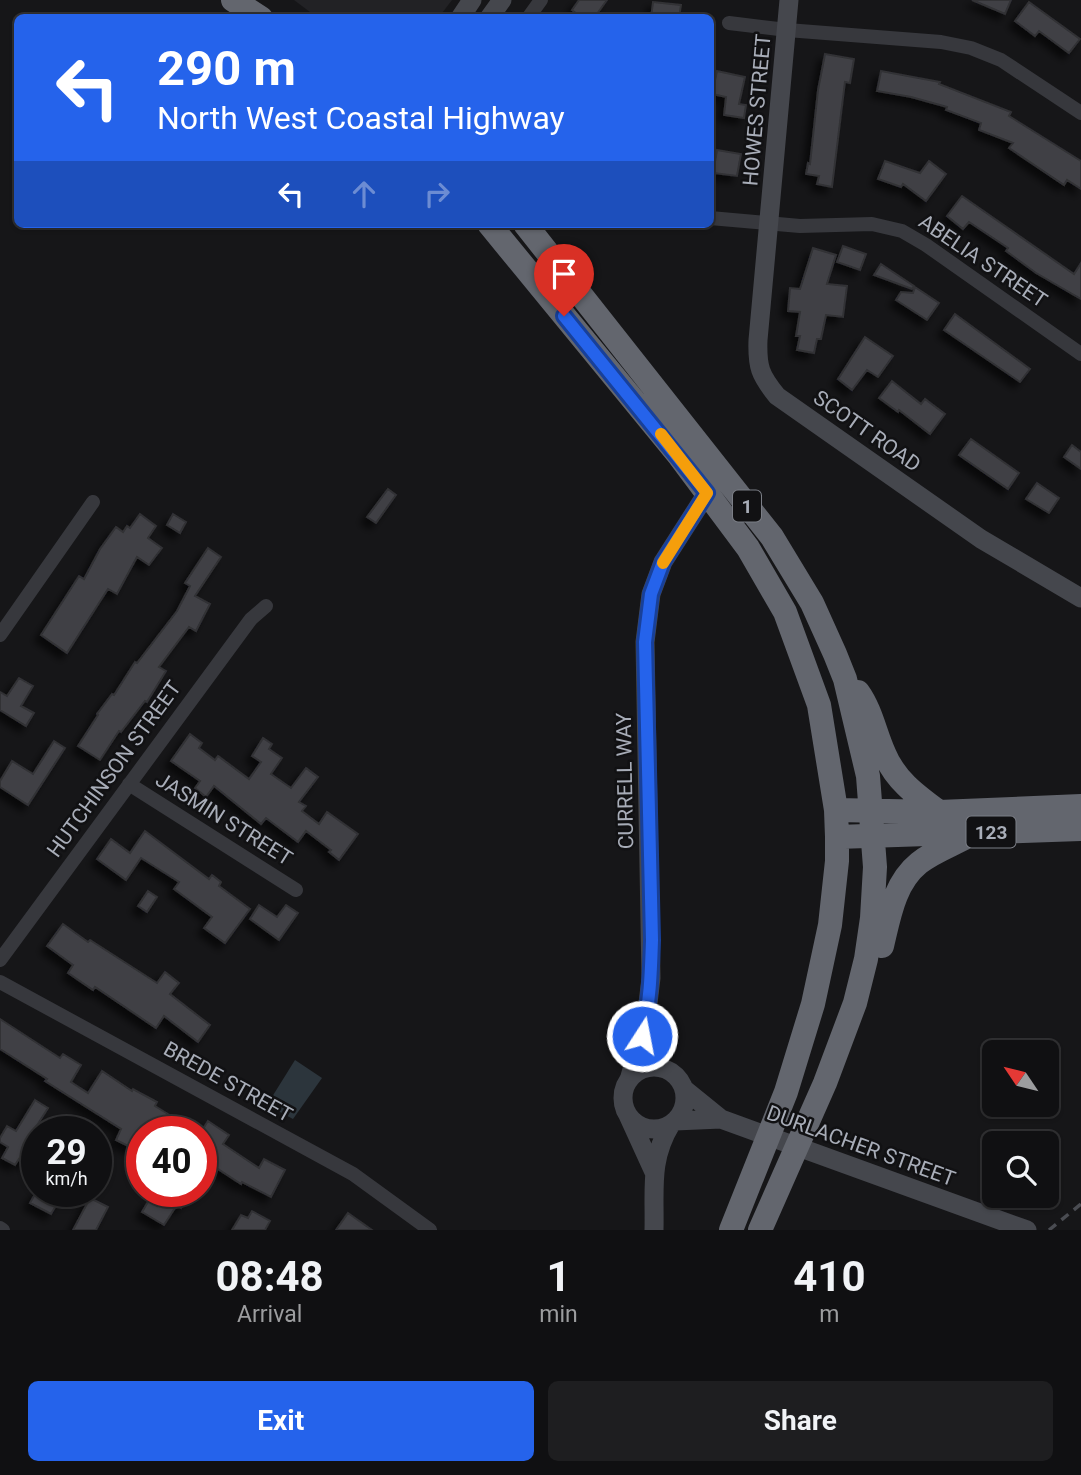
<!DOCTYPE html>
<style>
body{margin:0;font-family:Roboto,sans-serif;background:#1e1e20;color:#f1f3f6;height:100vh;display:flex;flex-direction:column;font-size:26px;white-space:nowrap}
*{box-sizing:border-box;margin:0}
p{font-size:23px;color:#9c9d9f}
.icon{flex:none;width:38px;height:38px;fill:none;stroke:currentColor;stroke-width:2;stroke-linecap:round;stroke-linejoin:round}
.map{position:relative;height:1230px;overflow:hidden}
.sheet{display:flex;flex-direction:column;background:#101012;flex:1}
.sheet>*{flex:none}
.guide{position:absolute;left:14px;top:14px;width:700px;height:214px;border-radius:10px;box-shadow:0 2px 5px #0004,0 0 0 2px #303032;background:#2563eb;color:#fff;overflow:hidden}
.needle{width:46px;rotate:305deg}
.buttons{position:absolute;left:982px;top:1040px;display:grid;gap:14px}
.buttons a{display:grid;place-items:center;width:77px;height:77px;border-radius:10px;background:#101012;box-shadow:0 2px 5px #0004,0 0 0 2px #303032;font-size:35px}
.speed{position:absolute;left:21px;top:1116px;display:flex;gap:14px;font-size:35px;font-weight:700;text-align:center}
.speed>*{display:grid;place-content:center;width:91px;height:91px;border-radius:50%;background:#101012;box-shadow:0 2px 5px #0004,0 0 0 2px #303032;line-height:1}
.speed small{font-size:18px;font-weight:400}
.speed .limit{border:10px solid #d22;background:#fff;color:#111}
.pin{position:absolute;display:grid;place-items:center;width:60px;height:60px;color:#fff;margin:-72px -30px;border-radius:50% 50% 50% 0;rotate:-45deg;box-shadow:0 0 7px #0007}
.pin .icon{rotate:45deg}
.me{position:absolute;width:77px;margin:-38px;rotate:11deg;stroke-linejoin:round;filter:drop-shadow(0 0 5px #0008)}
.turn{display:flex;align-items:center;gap:24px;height:147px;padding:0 28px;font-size:32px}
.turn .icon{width:91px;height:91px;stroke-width:2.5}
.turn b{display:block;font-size:49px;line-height:60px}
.lanes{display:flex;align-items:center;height:66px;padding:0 28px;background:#0003;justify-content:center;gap:35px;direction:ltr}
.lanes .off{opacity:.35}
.eta{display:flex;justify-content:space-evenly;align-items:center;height:119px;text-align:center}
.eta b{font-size:42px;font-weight:700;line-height:49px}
.primary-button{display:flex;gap:14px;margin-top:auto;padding:14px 28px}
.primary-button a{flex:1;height:80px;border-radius:10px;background:#2563eb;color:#fff;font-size:28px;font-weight:700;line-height:80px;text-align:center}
.primary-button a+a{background:#1e1e20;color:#f1f3f6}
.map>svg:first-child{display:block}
.built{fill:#222225}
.water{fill:#2c353c}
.building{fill:#404145;stroke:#303034;stroke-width:2;filter:url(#shadow)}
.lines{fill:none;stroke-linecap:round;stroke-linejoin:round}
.street{stroke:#37383d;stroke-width:14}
.secondary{stroke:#45474d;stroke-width:19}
.highway{stroke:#63666e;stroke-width:24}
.rail{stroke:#4a4c52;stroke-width:3.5;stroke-dasharray:9 7;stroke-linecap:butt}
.route-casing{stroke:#184099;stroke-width:18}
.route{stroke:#2563eb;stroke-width:12}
.slow{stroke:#f59e0b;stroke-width:12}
.labels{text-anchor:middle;stroke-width:5;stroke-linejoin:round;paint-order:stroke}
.shield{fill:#111113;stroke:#7b7e86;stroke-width:2}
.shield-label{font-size:19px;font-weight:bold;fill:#a8adb8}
.street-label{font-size:21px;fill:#a8adb8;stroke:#111113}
</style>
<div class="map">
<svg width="1081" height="1230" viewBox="0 0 1081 1230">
<defs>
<filter id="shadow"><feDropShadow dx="-6" dy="6" stdDeviation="3.5" flood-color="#0009"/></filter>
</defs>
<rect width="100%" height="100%" fill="#161618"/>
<!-- built -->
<path class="built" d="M 294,0 L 452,0 L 439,17 L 318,18 Z"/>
<!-- water -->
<path class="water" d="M 295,1060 L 322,1078 L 293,1119 L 267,1105 Z"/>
<!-- building -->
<path class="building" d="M 579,0 L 607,0 L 594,18 L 582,18 L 572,10 Z
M 972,0 L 1011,0 L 1005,14 Z
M 653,2 L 681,5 L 679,18 L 651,18 Z
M 1029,2 L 1080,39 L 1069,53 L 1039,31 L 1035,36 L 1015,21 Z
M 825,54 L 854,59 L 850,83 L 845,82 L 832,187 L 817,184 L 819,176 L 806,174 L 808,163 L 810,164 L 818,90 Z
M 717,71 L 745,77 L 739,104 L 746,105 L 744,118 L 724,115 L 726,97 L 712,94 Z
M 881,71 L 940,82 L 939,84 L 1011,112 L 1009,116 L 1081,161 L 1081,189 L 1067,180 L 1064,185 L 1009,148 L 1013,143 L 979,130 L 981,123 L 946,110 L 947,107 L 911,97 L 877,91 Z
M 717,150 L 741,154 L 737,176 L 713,173 Z
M 885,161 L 920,173 L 929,161 L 946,174 L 926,201 L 903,184 L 901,187 L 878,179 Z
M 962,196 L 1074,274 L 1081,263 L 1081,299 L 1036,273 L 1006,251 L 1008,248 L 969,222 L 963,229 L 947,216 Z
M 843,246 L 866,254 L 860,270 L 837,262 Z
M 813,248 L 836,255 L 827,284 L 847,286 L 843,317 L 826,315 L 821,339 L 817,339 L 814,353 L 797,350 L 800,336 L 796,336 L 800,312 L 788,311 L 790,288 L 800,289 Z
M 881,264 L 914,286 L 912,289 L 874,275 Z
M 915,287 L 939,303 L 927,320 L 896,300 L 901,292 L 913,293 Z
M 955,314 L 1030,369 L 1020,382 L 944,330 Z
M 865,337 L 893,356 L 878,377 L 867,370 L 852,390 L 838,379 Z
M 892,381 L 921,404 L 925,399 L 945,414 L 930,434 L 899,410 L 898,412 L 879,398 Z
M 971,439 L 1019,473 L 1008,489 L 959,455 Z
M 1072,445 L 1081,452 L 1081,469 L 1064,457 Z
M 1037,483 L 1059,498 L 1049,513 L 1026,499 Z
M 388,489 L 396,495 L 376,523 L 367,517 Z
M 140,514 L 156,526 L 148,538 L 162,548 L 149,565 L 137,557 L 117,594 L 108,589 L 67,653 L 41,635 L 79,576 L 84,579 L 100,549 L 116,527 L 123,532 L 127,526 L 130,528 Z
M 173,514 L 186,522 L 180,533 L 167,525 Z
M 208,548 L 221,557 L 195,596 L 210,604 L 196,631 L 189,627 L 159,667 L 166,671 L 147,702 L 145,701 L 121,732 L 119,731 L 100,760 L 78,746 L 98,715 L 97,714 L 112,694 L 114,695 L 135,662 L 137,663 L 177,611 L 190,586 L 185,583 Z
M 19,678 L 33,686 L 21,706 L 34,713 L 26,726 L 0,710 L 0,692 L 7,696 Z
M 190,734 L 202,743 L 199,748 L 215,760 L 218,756 L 249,779 L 261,762 L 252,756 L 263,738 L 272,744 L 269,749 L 282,758 L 271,774 L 291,788 L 306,768 L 318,777 L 299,802 L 306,806 L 302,811 L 319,824 L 327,812 L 358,834 L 339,860 L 329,852 L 331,850 L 306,831 L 298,842 L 266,818 L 261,824 L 214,786 L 206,797 L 195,788 L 200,781 L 171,761 Z
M 54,741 L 65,748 L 28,805 L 0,787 L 0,781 L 12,761 L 33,774 Z
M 145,831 L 209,879 L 212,875 L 221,882 L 219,886 L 250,909 L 225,943 L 204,928 L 212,917 L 174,889 L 179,882 L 141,858 L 126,880 L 97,859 L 111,839 L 130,853 Z
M 148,891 L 157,897 L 147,912 L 138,906 Z
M 259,905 L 277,917 L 286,905 L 298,913 L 279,940 L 250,919 Z
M 63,924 L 88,942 L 90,940 L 157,983 L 165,972 L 179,983 L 170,994 L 210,1025 L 198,1042 L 164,1016 L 156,1028 L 95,987 L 93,990 L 68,973 L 73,965 L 47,946 Z
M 0,1019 L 60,1058 L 63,1054 L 81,1065 L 71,1082 L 88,1093 L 102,1071 L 132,1091 L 133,1089 L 157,1102 L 155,1106 L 176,1119 L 178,1116 L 191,1124 L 186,1132 L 141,1132 L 132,1148 L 116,1140 L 121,1129 L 45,1081 L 47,1079 L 0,1049 Z
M 35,1100 L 48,1108 L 29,1138 L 37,1142 L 25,1163 L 19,1159 L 15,1165 L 2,1158 L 8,1147 L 0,1142 L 0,1138 L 7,1126 L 16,1131 Z
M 208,1121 L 229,1135 L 223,1144 L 259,1168 L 264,1159 L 285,1170 L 271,1197 L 242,1182 L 241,1184 L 210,1164 L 201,1178 L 201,1132 Z
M 36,1192 L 64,1192 L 51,1214 L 30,1203 Z
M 166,1192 L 191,1192 L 181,1208 L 177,1205 L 164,1225 L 142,1212 L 149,1200 L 157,1206 Z
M 90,1198 L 108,1207 L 96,1230 L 73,1230 Z
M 252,1211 L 270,1221 L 265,1230 L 232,1230 L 241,1215 L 248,1218 Z
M 348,1213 L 372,1230 L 336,1230 Z"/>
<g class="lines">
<!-- street -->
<path class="street" d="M 528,18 L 541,0
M 729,23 L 787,30 L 941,42 L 971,48 L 1001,60 L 1081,113
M 710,218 L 800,226 L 872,224 L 902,231 L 926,245 L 1081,354
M 0,635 L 93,502
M 129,784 L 296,890
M 0,960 L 251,619 L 266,606
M 0,982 L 353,1174 L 430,1230
M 0,1228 L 3,1230"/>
<!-- secondary -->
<path class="secondary" d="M 789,0 L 758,340 C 757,367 760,375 777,396 L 981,539 L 1081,598
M 460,18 L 472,0
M 489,18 L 502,0
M623 1098a31 31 0 1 1 62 0a31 31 0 1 1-62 0Z
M 629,1080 L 646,1020 L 651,978 L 645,642 L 651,594 L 663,562 L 707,493
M 684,1089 L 721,1119 L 1027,1230
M 628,1115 L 654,1172
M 675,1121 L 721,1119
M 654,1230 C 655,1190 649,1160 671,1124"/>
<!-- highway -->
<path class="highway" d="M 233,0 L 261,18
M 489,224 L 680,457 L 748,548 L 785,612 L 819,705 L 836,810 L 837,837 L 837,861 L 830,925 L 813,1004 L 786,1092 L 731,1230
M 525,224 L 772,537 L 812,603 L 835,654 L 845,679 L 868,776 L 875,867 L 872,918 L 866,959 L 855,1003 L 825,1083 L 760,1230
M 858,692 C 871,710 875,733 884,753 C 895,780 916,795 939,812
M 836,810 L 939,812 L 1081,806
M 837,837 L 1081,829
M 882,946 C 889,917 894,883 919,863 C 934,851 955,844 972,834"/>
<!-- rail -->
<path class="rail" d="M 1049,1230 L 1081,1204"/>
</g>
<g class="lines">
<!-- route casing -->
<g class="route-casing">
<path id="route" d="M 564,316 L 707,493 L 663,562 L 651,594 L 645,642 L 652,940 C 651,972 650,1005 642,1036"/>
</g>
<!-- route -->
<use href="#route" class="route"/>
<!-- slow -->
<path class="slow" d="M 661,434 L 707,493 L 663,563"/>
</g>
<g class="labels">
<!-- shield labels -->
<g class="shield">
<rect x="733" y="490.5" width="28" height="31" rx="5"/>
<rect x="966.5" y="816.5" width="49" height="31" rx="5"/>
</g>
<g class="shield-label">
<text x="747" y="513">1</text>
<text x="991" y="839">123</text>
</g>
<!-- street labels -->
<g class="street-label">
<text transform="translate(757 110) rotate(-85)" y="7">HOWES STREET</text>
<text transform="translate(983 261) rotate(34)" y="7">ABELIA STREET</text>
<text transform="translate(867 431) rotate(35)" y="7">SCOTT ROAD</text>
<text transform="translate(114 769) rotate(-54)" y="7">HUTCHINSON STREET</text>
<text transform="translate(625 781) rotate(-91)" y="7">CURRELL WAY</text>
<text transform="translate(224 819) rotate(32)" y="7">JASMIN STREET</text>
<text transform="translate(228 1082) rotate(29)" y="7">BREDE STREET</text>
<text transform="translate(861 1146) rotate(20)" y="7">DURLACHER STREET</text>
</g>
</g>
</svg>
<div class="buttons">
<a><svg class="needle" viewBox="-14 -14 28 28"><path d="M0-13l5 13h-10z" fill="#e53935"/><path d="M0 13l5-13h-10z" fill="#9c9d9f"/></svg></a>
<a><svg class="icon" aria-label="search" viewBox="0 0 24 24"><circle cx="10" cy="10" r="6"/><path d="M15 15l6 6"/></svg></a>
</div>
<div class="speed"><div>29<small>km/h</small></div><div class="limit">40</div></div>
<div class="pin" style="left:564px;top:316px;background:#d93025"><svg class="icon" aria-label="arrive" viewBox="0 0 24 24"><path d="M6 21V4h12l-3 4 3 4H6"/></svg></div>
<svg class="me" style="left:642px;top:1036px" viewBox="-20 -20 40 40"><circle r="17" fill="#2563eb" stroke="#fff" stroke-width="3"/><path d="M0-11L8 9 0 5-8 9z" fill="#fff"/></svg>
<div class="guide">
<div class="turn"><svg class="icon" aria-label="left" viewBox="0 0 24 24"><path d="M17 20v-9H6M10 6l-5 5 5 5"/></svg><div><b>290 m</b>North West Coastal Highway</div></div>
<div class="lanes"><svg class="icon" aria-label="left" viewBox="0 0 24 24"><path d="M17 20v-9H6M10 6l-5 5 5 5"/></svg><svg class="icon off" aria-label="ahead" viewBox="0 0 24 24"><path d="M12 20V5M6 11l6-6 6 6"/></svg><svg class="icon off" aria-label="right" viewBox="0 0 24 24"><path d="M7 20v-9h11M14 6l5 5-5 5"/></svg></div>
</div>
</div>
<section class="sheet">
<div class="eta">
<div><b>08:48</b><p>Arrival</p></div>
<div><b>1</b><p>min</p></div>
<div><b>410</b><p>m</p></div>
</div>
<div class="primary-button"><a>Exit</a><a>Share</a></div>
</section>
